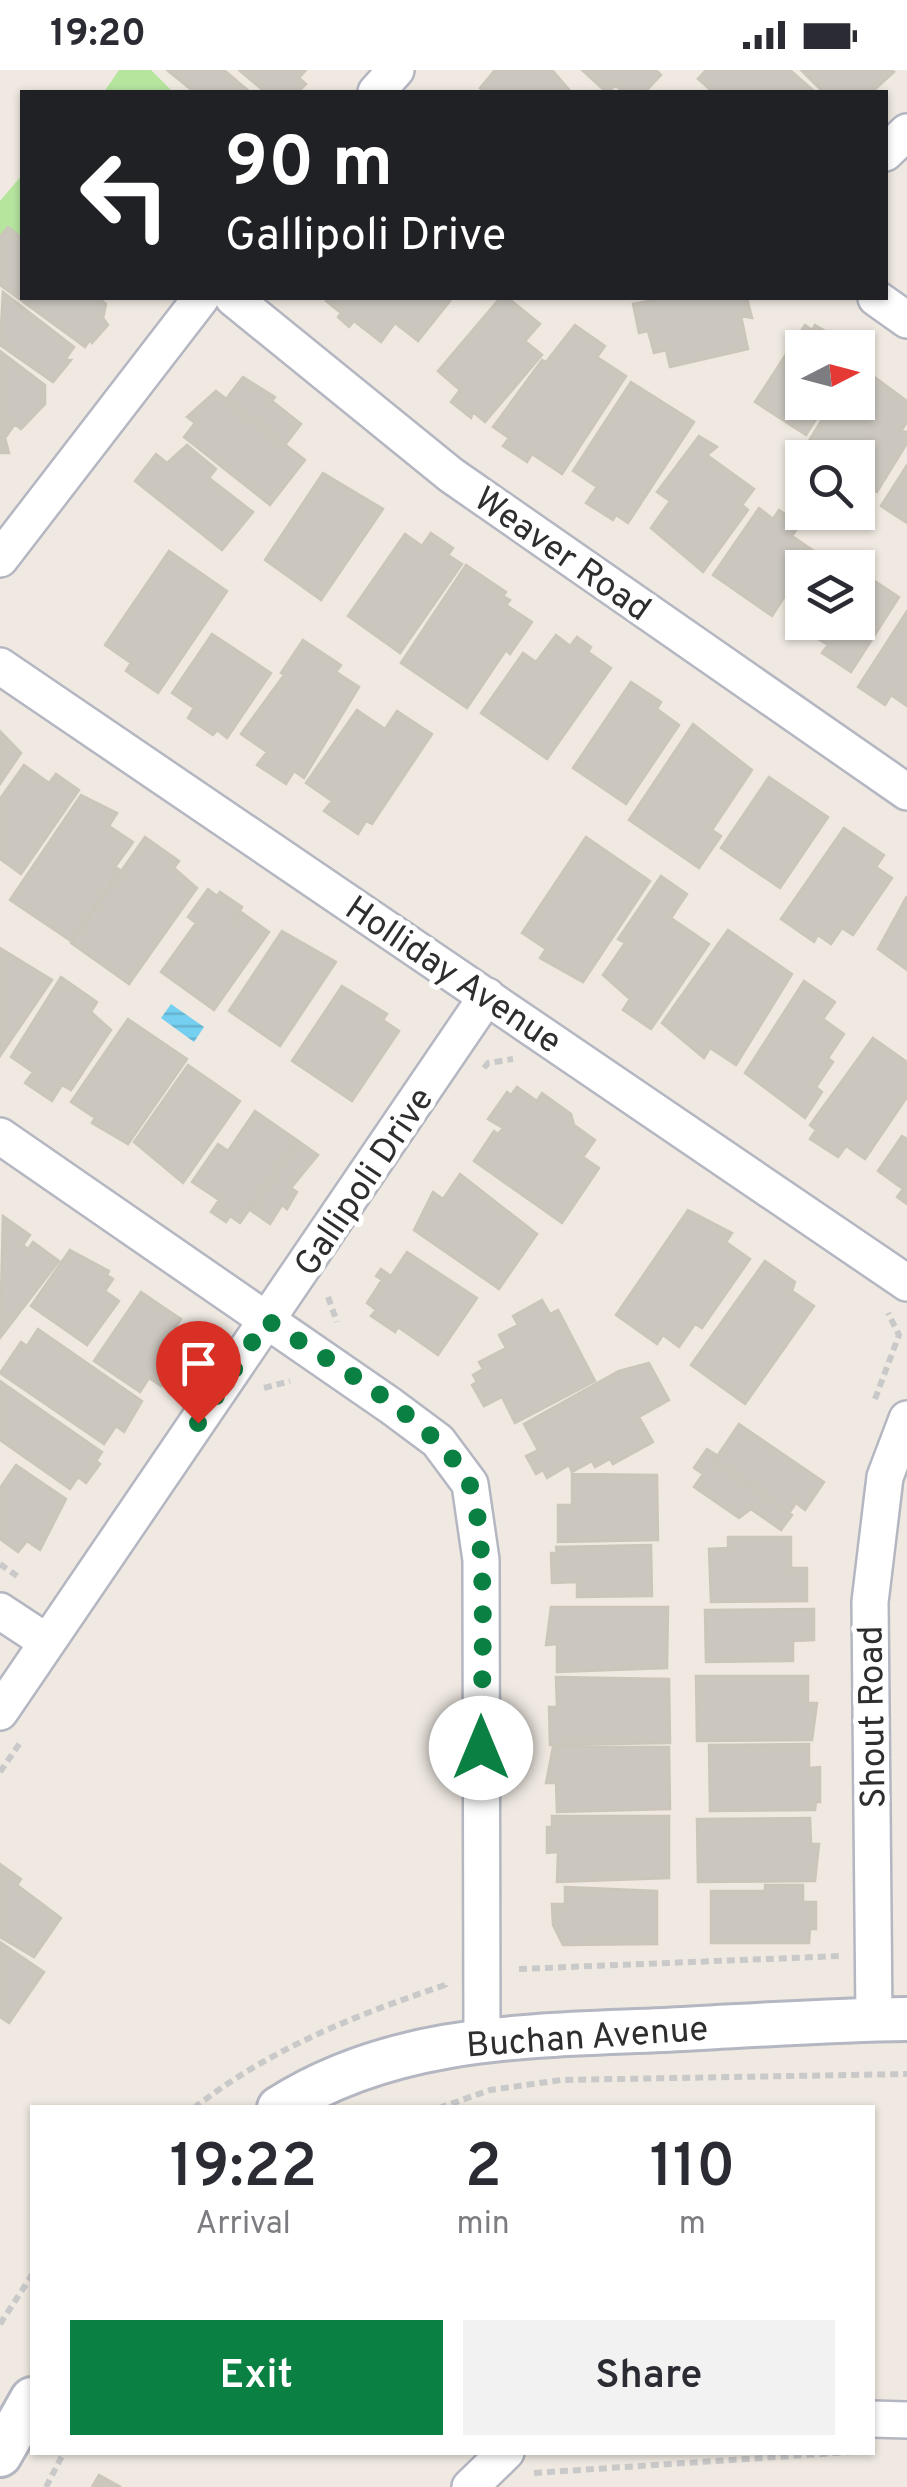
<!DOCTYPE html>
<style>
body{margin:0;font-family:Overpass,sans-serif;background:#f2f2f3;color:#2b2b33;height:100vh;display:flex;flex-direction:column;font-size:38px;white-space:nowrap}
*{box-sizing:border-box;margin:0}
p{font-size:32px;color:#7c7c81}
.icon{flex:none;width:55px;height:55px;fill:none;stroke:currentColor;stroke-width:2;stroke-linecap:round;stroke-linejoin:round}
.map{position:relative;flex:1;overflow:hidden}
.details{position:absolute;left:30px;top:2035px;width:845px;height:350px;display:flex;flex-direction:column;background:#fff;border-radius:0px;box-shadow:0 2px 8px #0004}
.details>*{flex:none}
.hud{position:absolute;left:20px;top:20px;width:868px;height:210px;border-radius:0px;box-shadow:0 2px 8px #0004;background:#202124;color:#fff;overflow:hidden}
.needle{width:65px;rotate:84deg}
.fabs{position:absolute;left:785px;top:260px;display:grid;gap:20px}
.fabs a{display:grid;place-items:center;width:90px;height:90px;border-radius:0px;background:#fff;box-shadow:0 2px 8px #0004;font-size:50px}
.pin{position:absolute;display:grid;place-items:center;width:85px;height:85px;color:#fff;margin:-102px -42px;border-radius:50% 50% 50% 0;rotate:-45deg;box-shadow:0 0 10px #0007}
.pin .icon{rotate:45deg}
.me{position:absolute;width:110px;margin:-55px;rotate:0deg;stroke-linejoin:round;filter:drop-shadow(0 0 8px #0008)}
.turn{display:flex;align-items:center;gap:35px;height:210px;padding:0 40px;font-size:45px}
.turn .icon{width:130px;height:130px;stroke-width:2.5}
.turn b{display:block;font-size:70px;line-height:85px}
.eta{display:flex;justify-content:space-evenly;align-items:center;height:170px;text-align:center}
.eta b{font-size:60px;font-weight:600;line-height:70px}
.button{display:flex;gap:20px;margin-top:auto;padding:20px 40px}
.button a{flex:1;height:115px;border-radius:0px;background:#0b8043;color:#fff;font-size:40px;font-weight:600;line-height:115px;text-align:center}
.button a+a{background:#f2f2f3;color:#2b2b33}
.status{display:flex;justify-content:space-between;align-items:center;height:70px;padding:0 50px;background:#fff;direction:ltr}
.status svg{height:28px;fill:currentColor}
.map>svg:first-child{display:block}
.green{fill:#b6e59e}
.water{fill:url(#water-rules)}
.building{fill:#cbc7bf;stroke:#cbc5ba;stroke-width:2.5}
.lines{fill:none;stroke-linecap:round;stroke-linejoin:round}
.minor-casing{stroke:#b4b7c1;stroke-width:40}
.tertiary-casing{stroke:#b4b7c1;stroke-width:48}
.path{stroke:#c9c9c9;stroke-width:6;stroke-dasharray:8 5;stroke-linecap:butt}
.minor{stroke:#fff;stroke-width:35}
.tertiary{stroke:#fff;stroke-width:42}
.route{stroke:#0b8043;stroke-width:18;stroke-dasharray:0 32.4}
.labels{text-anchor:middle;stroke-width:10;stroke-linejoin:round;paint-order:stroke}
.street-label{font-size:35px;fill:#2e2e2e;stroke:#fff}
</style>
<div class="status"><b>19:20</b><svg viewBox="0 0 49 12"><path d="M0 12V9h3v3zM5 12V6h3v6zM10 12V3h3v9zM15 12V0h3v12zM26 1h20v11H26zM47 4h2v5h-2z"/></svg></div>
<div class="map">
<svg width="907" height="2417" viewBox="0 0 907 2417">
<defs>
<pattern id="water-rules" width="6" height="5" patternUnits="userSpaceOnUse" patternTransform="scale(2.5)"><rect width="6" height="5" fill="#75cff0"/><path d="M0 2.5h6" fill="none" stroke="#66b2ce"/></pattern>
</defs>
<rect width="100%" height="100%" fill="#efe9e1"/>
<!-- green -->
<path class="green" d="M 119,0 L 151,0 L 173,22 L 104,22 Z
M 22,105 L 22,168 L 9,157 L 0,167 L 0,131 Z"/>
<!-- water -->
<path class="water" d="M 171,934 L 204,957 L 194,972 L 161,948 Z"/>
<!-- building -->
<path class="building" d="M 167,0 L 224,0 L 250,22 L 194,22 Z
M 239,0 L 306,0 L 299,8 L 306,14 L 298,22 L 265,22 Z
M 495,0 L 552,0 L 571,22 L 485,22 L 480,18 Z
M 582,0 L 656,0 L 661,5 L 645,22 L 624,22 L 616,16 L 606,22 Z
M 706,0 L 790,0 L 815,22 L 713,22 L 698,9 Z
M 801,0 L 891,0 L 894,2 L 872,22 L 823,22 Z
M 8,157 L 22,168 L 22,228 L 99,228 L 106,234 L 103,248 L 108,255 L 92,273 L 90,270 L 85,277 L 0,215 L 0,167 Z
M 3,222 L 74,277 L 65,290 L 71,290 L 53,312 L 0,275 Z
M 329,228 L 446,228 L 450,231 L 418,271 L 395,253 L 381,272 L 354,251 L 349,257 L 338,247 L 341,243 L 326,231 Z
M 500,228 L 508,228 L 540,254 L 525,271 L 542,285 L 485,352 L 473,342 L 471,348 L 451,332 L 460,320 L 438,301 Z
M 663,228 L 747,228 L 752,248 L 741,246 L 748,279 L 670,297 L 666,280 L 654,283 L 648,261 L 639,263 L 633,234 Z
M 575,255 L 605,276 L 597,287 L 626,306 L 562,404 L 532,384 L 527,392 L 503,376 L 509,368 L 493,357 L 542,290 L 546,292 Z
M 805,255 L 812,260 L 815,255 L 830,264 L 824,274 L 831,278 L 802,278 L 802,332 L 827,332 L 806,365 L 755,332 Z
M 0,281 L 45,315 L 45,334 L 21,359 L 0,343 Z
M 858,295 L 907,331 L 907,352 L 901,361 L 907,362 L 907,373 L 877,422 L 858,409 L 858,388 L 823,388 L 805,377 L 833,332 L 858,332 Z
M 243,307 L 275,327 L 272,331 L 301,354 L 285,375 L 226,329 Z
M 631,312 L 694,352 L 628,453 L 616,445 L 613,450 L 586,433 L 597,417 L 573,401 Z
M 216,321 L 305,390 L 270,435 L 184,367 L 195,353 L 187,347 Z
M 0,343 L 15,354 L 5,368 L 9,383 L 0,383 Z
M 699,366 L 717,377 L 707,385 L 754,419 L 742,435 L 748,440 L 703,502 L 651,458 L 670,431 L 657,422 Z
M 187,375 L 216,399 L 209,408 L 253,442 L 222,480 L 135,411 L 156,384 L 167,393 Z
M 907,395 L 907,453 L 881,436 Z
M 323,403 L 383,439 L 321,530 L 265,490 Z
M 759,438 L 773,449 L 779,440 L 800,454 L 792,466 L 814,481 L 772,546 L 713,505 Z
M 431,463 L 453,478 L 448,485 L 462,494 L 400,583 L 348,546 L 405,464 L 422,476 Z
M 169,481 L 227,521 L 158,623 L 126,601 L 131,593 L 105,575 Z
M 837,487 L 853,498 L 830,498 Z
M 466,495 L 506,522 L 503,526 L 510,530 L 506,535 L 532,552 L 510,584 L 506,580 L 467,638 L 401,593 Z
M 858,500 L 899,527 L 851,602 L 822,583 L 828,575 L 794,554 L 802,541 L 802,552 L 858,552 Z
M 907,541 L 907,636 L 891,625 L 885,635 L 858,617 Z
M 212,564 L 271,603 L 227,668 L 217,660 L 213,665 L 188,648 L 194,638 L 172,623 Z
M 556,565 L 570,576 L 577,567 L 591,577 L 588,582 L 611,598 L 547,689 L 481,643 L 523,583 L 536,592 Z
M 303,570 L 341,595 L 336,602 L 359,617 L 304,708 L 294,701 L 286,714 L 257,695 L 267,682 L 241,664 L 284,605 L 281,603 Z
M 631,612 L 661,632 L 657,639 L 679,655 L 626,734 L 573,698 Z
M 357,640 L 385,659 L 397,641 L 432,664 L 372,754 L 366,751 L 358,764 L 324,741 L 332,731 L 306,713 Z
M 693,654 L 752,700 L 712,760 L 721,766 L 699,798 L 629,750 Z
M 0,661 L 21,683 L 0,714 Z
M 24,695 L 49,713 L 56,704 L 79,720 L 21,804 L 0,789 L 0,729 Z
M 769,707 L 828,747 L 780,818 L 721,778 Z
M 81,725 L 117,743 L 109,756 L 133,772 L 115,797 L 120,800 L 71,871 L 10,830 Z
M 844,758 L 884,785 L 876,797 L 892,808 L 853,865 L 842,858 L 831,874 L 818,865 L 814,872 L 781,849 Z
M 145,767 L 179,791 L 174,798 L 197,818 L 129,914 L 71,873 Z
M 586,767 L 650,811 L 583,912 L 540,888 L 546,879 L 522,863 Z
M 661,806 L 687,824 L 671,848 L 709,874 L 651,959 L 623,940 L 630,929 L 603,905 L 625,873 L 618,869 Z
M 208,819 L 217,826 L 220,822 L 242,837 L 234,852 L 241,842 L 269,862 L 214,940 L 161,902 L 196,853 L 188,847 Z
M 907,826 L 907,900 L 878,879 Z
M 728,860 L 792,904 L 736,995 L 710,978 L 704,988 L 662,953 Z
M 282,861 L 336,892 L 280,976 L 229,941 Z
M 0,878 L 52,910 L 0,986 Z
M 61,907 L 97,932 L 91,942 L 111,960 L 71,1020 L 62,1015 L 52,1031 L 25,1013 L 33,1002 L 11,987 Z
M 804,911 L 835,932 L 823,949 L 844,964 L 828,988 L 833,992 L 816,1017 L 822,1022 L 805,1048 L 745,1003 Z
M 342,916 L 387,944 L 383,950 L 399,961 L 352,1031 L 292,991 Z
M 128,949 L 187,989 L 128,1074 L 92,1053 L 95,1048 L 71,1032 Z
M 873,968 L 907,992 L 907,1027 L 865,1089 L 846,1076 L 838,1087 L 810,1069 L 816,1060 L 810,1055 Z
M 188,995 L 240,1031 L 183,1113 L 134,1072 Z
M 517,1017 L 537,1031 L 542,1023 L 571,1044 L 574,1055 L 595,1070 L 583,1087 L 599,1098 L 562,1153 L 474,1091 L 494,1061 L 498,1064 L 503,1058 L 488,1049 L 507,1022 L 511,1025 Z
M 255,1041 L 297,1070 L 240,1153 L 230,1146 L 226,1152 L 211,1142 L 219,1130 L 192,1112 L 218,1074 L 228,1081 Z
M 902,1066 L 907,1069 L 907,1134 L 897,1127 L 903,1119 L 878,1101 Z
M 297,1070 L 318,1085 L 291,1118 L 297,1122 L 287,1139 L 282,1135 L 270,1154 L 250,1140 Z
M 460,1104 L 537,1164 L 499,1219 L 414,1160 L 433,1122 L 443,1129 Z
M 688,1140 L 732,1163 L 726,1172 L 750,1189 L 702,1258 L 695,1254 L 679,1277 L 663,1265 L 657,1274 L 616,1245 Z
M 3,1146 L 30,1165 L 23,1175 L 28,1179 L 33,1172 L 59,1191 L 0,1268 Z
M 70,1180 L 109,1201 L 107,1205 L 113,1209 L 105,1221 L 119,1231 L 87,1275 L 31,1236 Z
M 407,1182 L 477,1228 L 438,1285 L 398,1257 L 395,1262 L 371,1246 L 376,1240 L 367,1233 L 382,1210 L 376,1206 L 381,1199 L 391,1206 Z
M 765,1191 L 795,1212 L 792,1221 L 814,1236 L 745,1334 L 691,1295 Z
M 141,1222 L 181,1249 L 175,1258 L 186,1265 L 174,1282 L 187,1290 L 172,1314 L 165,1309 L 161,1316 L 149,1308 L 140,1322 L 94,1291 Z
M 542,1230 L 550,1244 L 558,1240 L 595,1311 L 515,1353 L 502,1327 L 484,1336 L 472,1315 L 477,1312 L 473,1305 L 483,1299 L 479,1292 L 506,1278 L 499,1265 L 518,1255 L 513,1246 Z
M 38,1259 L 142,1331 L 124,1362 L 116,1356 L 104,1374 L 0,1303 L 21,1272 L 27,1276 Z
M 649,1293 L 669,1330 L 639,1347 L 653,1372 L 613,1394 L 610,1389 L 595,1397 L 592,1391 L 572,1402 L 569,1395 L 547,1408 L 543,1400 L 536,1404 L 526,1386 L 538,1380 L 524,1354 L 619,1301 Z
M 0,1311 L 102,1382 L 96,1391 L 100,1394 L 86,1413 L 78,1407 L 70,1419 L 0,1370 Z
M 739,1354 L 824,1412 L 805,1440 L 796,1433 L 789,1443 L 714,1391 Z
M 707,1379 L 718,1386 L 714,1391 L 792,1445 L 781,1460 L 751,1439 L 739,1448 L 694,1417 L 703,1404 L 694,1398 Z
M 16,1395 L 66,1429 L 40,1480 L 27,1471 L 18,1482 L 0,1469 L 0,1418 Z
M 572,1404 L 657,1405 L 658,1470 L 558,1472 L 558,1435 L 572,1435 Z
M 728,1467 L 791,1467 L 791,1498 L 807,1498 L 807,1531 L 711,1532 L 709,1479 L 728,1478 Z
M 651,1475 L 652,1526 L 577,1527 L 577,1512 L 552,1513 L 551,1483 L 557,1483 L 556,1477 Z
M 551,1537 L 668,1537 L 667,1598 L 557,1602 L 557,1574 L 546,1575 Z
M 814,1539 L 814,1570 L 793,1571 L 793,1591 L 706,1592 L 705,1540 Z
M 696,1606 L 808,1606 L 808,1633 L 817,1633 L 812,1670 L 697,1671 Z
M 556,1607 L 669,1609 L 670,1673 L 550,1675 L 549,1637 L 557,1637 Z
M 809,1674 L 809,1698 L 820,1697 L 820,1732 L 816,1732 L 815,1740 L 710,1741 L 709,1675 Z
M 553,1677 L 669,1677 L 670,1739 L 557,1742 L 556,1713 L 546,1713 Z
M 552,1746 L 669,1746 L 669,1808 L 557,1812 L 558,1782 L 547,1783 L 547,1757 L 552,1757 Z
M 810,1748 L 811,1774 L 819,1774 L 815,1811 L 698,1812 L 697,1749 Z
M 0,1794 L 21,1809 L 17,1815 L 61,1848 L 34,1887 L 0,1867 Z
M 765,1815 L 803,1815 L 803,1832 L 816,1832 L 816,1859 L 810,1859 L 809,1873 L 711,1873 L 711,1821 L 765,1821 Z
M 565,1817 L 657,1821 L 657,1874 L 563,1875 L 553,1855 L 552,1834 L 565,1834 Z
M 0,1872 L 44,1902 L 9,1953 L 0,1947 Z
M 99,2405 L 121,2417 L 92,2417 Z"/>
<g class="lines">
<!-- minor casing -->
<g class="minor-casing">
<path id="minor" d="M 376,22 L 396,0
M 885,83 L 907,62
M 233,228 L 451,405 L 907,722
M 876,228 L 907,250
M 0,489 L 201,228
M 0,596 L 907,1213
M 0,1066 L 391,1336 L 438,1371 L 470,1414 L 481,1490 L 482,1968
M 0,1541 L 47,1572
M 0,1642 L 487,926
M 874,1949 L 870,1532 L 885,1407 L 907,1349
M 872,2349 L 907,2350
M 470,2417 L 506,2382"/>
</g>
<!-- tertiary casing -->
<g class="tertiary-casing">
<path id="tertiary" d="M 279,2038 C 395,1964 532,1966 663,1960 C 744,1956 826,1950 907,1949
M 0,2385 L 32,2329"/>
</g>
<!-- path -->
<path class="path" d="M 484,998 L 488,993 L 513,989
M 328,1227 L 337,1252
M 264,1318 L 290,1311
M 875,1329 L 899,1265 L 888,1243
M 0,1494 L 20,1508
M 0,1702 L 22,1670
M 519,1899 L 840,1886
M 194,2038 C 269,1979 356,1945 445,1915 L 445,1912
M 439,2038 L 490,2020 L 561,2010 L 907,2004
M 0,2254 L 32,2205
M 534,2403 L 852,2382
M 46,2417 L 64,2382"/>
<!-- minor -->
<use href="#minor" class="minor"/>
<!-- tertiary -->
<use href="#tertiary" class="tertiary"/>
</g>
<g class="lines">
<!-- route -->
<path class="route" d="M 198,1353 L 267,1250 C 325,1289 436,1351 468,1411 C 490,1453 481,1623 481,1678"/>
</g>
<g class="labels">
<!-- street labels -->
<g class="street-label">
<text transform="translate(563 483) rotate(35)" y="12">Weaver Road</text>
<text transform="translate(454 904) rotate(34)" y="12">Holliday Avenue</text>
<text transform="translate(363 1111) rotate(-56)" y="12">Gallipoli Drive</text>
<text transform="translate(871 1647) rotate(-91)" y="12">Shout Road</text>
<text transform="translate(587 1966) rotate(-4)" y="12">Buchan Avenue</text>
</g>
</g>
</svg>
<div class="fabs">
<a><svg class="needle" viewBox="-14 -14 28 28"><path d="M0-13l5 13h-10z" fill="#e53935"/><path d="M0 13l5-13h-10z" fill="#7c7c81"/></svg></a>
<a><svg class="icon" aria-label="search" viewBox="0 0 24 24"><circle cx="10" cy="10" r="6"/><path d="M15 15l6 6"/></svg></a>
<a><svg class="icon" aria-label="layers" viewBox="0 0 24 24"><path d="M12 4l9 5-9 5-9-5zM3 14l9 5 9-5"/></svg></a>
</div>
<div class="pin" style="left:198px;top:1353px;background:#d93025"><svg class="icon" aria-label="arrive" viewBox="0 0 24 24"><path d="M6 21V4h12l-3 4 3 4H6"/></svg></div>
<svg class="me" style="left:481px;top:1678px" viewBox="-20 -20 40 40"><circle r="19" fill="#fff"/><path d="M0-13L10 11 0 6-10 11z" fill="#0b8043"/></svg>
<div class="hud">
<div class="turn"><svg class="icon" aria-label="left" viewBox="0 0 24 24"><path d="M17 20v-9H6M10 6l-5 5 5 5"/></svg><div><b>90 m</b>Gallipoli Drive</div></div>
</div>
<section class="details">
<div class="eta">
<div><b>19:22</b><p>Arrival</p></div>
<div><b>2</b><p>min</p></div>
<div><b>110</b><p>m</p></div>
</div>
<div class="button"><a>Exit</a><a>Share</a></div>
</section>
</div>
